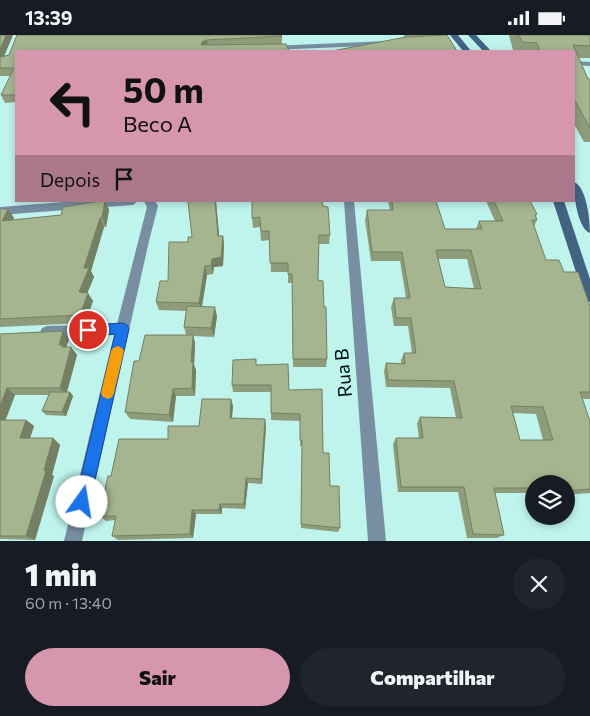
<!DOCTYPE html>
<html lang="pt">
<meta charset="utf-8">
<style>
body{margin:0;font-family:Commissioner,sans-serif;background:#20242c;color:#f1f3f6;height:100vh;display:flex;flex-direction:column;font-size:19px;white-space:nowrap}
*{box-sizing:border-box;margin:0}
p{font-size:16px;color:#9ea1a6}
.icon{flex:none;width:28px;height:28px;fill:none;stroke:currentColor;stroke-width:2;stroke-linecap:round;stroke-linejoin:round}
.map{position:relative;height:506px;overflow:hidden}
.panel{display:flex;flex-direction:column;background:#171b24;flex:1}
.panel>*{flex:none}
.banner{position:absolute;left:15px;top:15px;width:560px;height:152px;border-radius:0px;box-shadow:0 2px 8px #0003;background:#d697ae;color:#111;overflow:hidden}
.controls{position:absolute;left:525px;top:440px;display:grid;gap:10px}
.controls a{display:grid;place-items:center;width:50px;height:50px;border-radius:50%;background:#171b24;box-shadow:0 2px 8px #0003;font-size:25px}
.pin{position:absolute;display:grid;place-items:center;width:42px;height:42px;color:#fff;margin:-21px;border:2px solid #fff;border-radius:50%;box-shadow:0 1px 5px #0007}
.me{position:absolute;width:55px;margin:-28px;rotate:13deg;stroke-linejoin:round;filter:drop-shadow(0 0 4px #0008)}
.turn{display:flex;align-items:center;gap:18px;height:105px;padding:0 25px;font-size:22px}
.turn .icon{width:65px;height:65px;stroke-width:2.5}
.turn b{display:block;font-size:35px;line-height:42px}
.then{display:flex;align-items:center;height:48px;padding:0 25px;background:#0003;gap:10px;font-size:19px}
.round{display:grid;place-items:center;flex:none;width:52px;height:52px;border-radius:26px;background:#20242c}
.headline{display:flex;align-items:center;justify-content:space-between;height:85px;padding:0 25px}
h1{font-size:30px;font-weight:800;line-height:38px}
.primary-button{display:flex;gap:10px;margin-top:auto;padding:10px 25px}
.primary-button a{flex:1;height:58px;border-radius:30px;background:#d697ae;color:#111;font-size:20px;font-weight:800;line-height:58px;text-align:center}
.primary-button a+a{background:#20242c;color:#f1f3f6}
.status{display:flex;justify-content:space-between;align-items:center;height:35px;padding:0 25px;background:#171b24;direction:ltr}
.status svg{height:14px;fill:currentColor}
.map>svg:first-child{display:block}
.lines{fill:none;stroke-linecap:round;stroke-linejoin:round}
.lane{fill:#778ea3;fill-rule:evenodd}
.street{fill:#778ea3;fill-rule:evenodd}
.secondary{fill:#426382;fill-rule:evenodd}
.wall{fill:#8e9c7b;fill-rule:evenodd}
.shaded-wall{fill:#747f64}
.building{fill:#a5b58f;stroke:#747f64;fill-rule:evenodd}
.route{fill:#1a73e8;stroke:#114b97}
.slow{fill:#f59e0b}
.labels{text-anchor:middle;stroke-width:4;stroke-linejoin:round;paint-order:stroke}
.street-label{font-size:19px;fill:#001210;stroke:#bff4ed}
</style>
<div class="status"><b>13:39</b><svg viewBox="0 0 49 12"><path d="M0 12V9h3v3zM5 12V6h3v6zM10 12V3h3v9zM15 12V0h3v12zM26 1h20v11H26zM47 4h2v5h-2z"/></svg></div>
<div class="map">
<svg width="590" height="506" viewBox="0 0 590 506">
<rect width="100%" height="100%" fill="#bff4ed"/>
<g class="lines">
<!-- lane -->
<path class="lane" d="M 574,26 L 590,27 L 590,31 L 574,30 Z"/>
<!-- street -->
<path class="street" d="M 388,6 L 392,8 L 391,10 L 270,15 L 266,13 L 270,11 Z
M 78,166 L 138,166 L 133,170 L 0,180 L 0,172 Z
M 144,166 L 155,166 L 158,171 L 149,206 L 82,506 L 64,506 L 114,300 L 47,303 L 42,301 L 40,297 L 42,293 L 47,291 L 117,289 L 147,172 Z
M 344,166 L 354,166 L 386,506 L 368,506 Z"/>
<!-- secondary -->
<path class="secondary" d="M 450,0 L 458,0 L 471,16 L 463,16 Z
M 468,0 L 476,0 L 491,16 L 483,16 Z
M 574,147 C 587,152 590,186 590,198 C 578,194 573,159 574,147 Z
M 553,166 L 564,166 L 590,244 L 590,267 L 586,266 L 584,262 Z"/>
</g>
<!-- wall -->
<path class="wall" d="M 0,0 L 13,0 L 4,22 L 9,20 L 17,0 L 282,1 L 282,9 L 16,16 L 16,67 L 5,68 L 1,60 L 11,41 L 0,41 Z
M 404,0 L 447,0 L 404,2 Z
M 509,0 L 590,0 L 590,23 L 579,23 L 588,44 L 590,44 L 590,107 L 584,107 L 574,89 L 574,16 L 516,16 L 516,15 L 513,15 Z
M 105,166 L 109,175 L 106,192 L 104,192 L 91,236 L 94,242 L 87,258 L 93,266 L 85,288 L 0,292 L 0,174 L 8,174 L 14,183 L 13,185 L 61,180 Z
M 195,166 L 216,166 L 219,201 L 223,201 L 224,210 L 223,231 L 214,232 L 213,239 L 207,240 L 202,272 L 217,281 L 214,302 L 193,301 L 195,308 L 194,330 L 196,335 L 195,361 L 176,361 L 173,387 L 130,384 L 125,377 L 139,326 L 186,300 L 184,292 L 186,276 L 159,275 L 156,267 L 168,246 L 188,207 L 192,202 Z
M 388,166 L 436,166 L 445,194 L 476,194 L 479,186 L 495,186 L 486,166 L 530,166 L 537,179 L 536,181 L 537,185 L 534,191 L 546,225 L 564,237 L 590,271 L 590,364 L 582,364 L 590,386 L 590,458 L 566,460 L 566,449 L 534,449 L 534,463 L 527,463 L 526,458 L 495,458 L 504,500 L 497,503 L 467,503 L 458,457 L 398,457 L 393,409 L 396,403 L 419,403 L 417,388 L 420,382 L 456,383 L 450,353 L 386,352 L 384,336 L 386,328 L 401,329 L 401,325 L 404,318 L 412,318 L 408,291 L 394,291 L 391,272 L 394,263 L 406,263 L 400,226 L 371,226 L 365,185 L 367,175 L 390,175 ZM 438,224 L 467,224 L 474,254 L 445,252 ZM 513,378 L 536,379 L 543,405 L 520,405 Z
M 323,171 L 330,200 L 329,209 L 319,209 L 318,245 L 327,324 L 326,332 L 293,332 L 292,248 L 288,248 L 288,237 L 271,237 L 270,205 L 261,206 L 260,192 L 253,193 L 252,183 Z
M 63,296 L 69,304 L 66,312 L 71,312 L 77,320 L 67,357 L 70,357 L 73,361 L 66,381 L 46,380 L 42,376 L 49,360 L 15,360 L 5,385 L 26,385 L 34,391 L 30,403 L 53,403 L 60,410 L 52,440 L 54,441 L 35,505 L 0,504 L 0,299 Z
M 257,330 L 289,355 L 323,418 L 330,451 L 340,493 L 338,497 L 301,493 L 302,411 L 300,411 L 300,386 L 271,385 L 271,357 L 233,357 L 232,350 Z
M 231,364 L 233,371 L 232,383 L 266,391 L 262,449 L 248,448 L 245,474 L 222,473 L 222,479 L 196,479 L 193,503 L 118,505 L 112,501 L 116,485 L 106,486 L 99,481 L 111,441 L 168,404 L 199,391 Z"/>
<!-- shaded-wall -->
<path class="shaded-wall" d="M 6,0 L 13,0 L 2,25 L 0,21 L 0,15 Z
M 207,5 L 208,12 L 201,10 L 202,7 Z
M 105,166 L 109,175 L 106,192 L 102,182 Z
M 215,166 L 216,166 L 220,210 L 218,201 Z
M 8,174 L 14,183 L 8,195 L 2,186 Z
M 100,183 L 104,192 L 91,236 L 94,242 L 84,266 L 79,257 L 84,233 Z
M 223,201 L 224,210 L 223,231 L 214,232 L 213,239 L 211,231 L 212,224 Z
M 205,231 L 207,240 L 201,276 L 199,268 Z
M 88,258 L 93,266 L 85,288 L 80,280 Z
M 215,272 L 217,281 L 214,302 L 211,293 Z
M 63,296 L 69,304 L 66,314 L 59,310 Z
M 193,300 L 195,308 L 194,330 L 196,335 L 195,361 L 192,353 L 191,327 Z
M 71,312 L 77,320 L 66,360 L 60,353 Z
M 7,353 L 15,360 L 3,392 L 0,390 L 0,371 Z
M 173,354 L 176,361 L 173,387 L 169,380 Z
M 70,357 L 73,361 L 66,381 L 62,377 Z
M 231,364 L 233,371 L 231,390 L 230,383 Z
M 265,384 L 266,391 L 262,449 L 261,444 Z
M 26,385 L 34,391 L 28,409 L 20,403 Z
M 53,403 L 60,410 L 52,440 L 54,441 L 35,505 L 26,501 Z
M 246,443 L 248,448 L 245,474 L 244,469 Z
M 220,469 L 222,473 L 222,479 L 219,475 Z
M 192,475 L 196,479 L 193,503 L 190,499 Z"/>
<!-- building -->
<path class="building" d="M 0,0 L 6,0 L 0,15 Z
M 17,0 L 281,0 L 282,1 L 207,5 L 202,7 L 201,10 L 286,9 L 289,16 L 16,16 L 16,60 L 1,60 L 14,33 L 0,33 L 0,21 L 1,22 L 9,20 Z
M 447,0 L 457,16 L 332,16 L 406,2 Z
M 517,0 L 590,0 L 590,11 L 573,10 L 588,44 L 590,44 L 590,93 L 574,64 L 574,16 L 540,16 L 537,8 L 522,7 L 520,2 L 518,2 Z
M 101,166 L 105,166 L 102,182 L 100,183 L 84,233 L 89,233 L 79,257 L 88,258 L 80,280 L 0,284 L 0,174 L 8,174 L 2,186 L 61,180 L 63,172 Z
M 195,166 L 215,166 L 218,201 L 223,201 L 221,222 L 212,224 L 211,231 L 205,231 L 199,268 L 156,267 L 160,246 L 168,246 L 169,207 L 188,207 L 188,202 L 192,202 L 188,167 Z
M 252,166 L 322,166 L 323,171 L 328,172 L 330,200 L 319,200 L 318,245 L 323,246 L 324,272 L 326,272 L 327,324 L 293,324 L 292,239 L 288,239 L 288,228 L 270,228 L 269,196 L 261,196 L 260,182 L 252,183 Z
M 392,166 L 436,166 L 445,194 L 482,194 L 479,186 L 503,186 L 494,166 L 530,166 L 537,179 L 535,180 L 537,185 L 532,185 L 546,225 L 559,225 L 564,237 L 578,237 L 590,271 L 590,357 L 580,357 L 590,386 L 590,454 L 566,456 L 566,449 L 534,449 L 534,456 L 533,453 L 494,453 L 504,500 L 473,499 L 464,452 L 401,452 L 396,403 L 423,403 L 420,382 L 462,383 L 454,346 L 388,345 L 386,328 L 405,329 L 404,318 L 416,318 L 411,283 L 396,283 L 394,263 L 410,263 L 402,217 L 372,217 L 367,175 L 393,175 ZM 436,215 L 471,215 L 481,254 L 445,252 ZM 511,371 L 543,372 L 553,405 L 520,405 Z
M 187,271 L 215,272 L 211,293 L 184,292 Z
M 63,296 L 59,310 L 63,310 L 62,312 L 71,312 L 60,353 L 7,353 L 0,371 L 0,299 Z
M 145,300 L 193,300 L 191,327 L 193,327 L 192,353 L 173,354 L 169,380 L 125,377 L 134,326 L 139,326 Z
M 256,324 L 256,330 L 288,329 L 289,355 L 322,354 L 323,418 L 329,418 L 330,451 L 339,451 L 340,493 L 301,489 L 302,405 L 300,405 L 300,379 L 271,378 L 271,350 L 232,350 L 233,325 Z
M 50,357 L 70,357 L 62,377 L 42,376 Z
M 202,364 L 231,364 L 230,383 L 265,384 L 261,444 L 246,443 L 244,469 L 220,469 L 219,475 L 192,475 L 190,499 L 112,501 L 116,481 L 99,481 L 108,441 L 111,441 L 119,404 L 168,404 L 168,391 L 199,391 Z
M 0,385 L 26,385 L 20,403 L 53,403 L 44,435 L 46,436 L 26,501 L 0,501 Z"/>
<!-- route -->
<path class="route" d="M 123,288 L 127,290 L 129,294 L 90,467 L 87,473 L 82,475 L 77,473 L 75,467 L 115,299 L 88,301 L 83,299 L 82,295 L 83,292 L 88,290 Z"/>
<!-- slow -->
<path class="slow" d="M 118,311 L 122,313 L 124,316 L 114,358 L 112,362 L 108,364 L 103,362 L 101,358 L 111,316 L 113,313 Z"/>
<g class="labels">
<!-- street labels -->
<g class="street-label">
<text transform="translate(343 338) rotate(-95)" y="7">Rua B</text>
</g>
</g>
</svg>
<div class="controls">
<a><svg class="icon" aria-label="layers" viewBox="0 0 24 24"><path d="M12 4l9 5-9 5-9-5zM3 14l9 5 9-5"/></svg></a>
</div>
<div class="pin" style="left:88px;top:295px;background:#d93025"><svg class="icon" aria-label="arrive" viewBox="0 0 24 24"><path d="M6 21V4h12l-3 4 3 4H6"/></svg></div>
<svg class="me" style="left:82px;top:467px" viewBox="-20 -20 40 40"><circle r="19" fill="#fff"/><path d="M0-13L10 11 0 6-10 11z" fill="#1a73e8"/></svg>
<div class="banner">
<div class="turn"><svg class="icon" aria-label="left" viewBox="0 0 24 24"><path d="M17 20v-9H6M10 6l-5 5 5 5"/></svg><div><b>50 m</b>Beco A</div></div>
<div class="then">Depois<svg class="icon" aria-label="arrive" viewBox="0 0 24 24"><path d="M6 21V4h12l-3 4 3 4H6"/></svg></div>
</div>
</div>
<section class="panel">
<div class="headline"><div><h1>1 min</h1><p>60 m · 13:40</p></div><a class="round"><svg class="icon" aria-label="close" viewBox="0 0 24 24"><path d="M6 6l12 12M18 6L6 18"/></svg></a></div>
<div class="primary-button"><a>Sair</a><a>Compartilhar</a></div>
</section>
